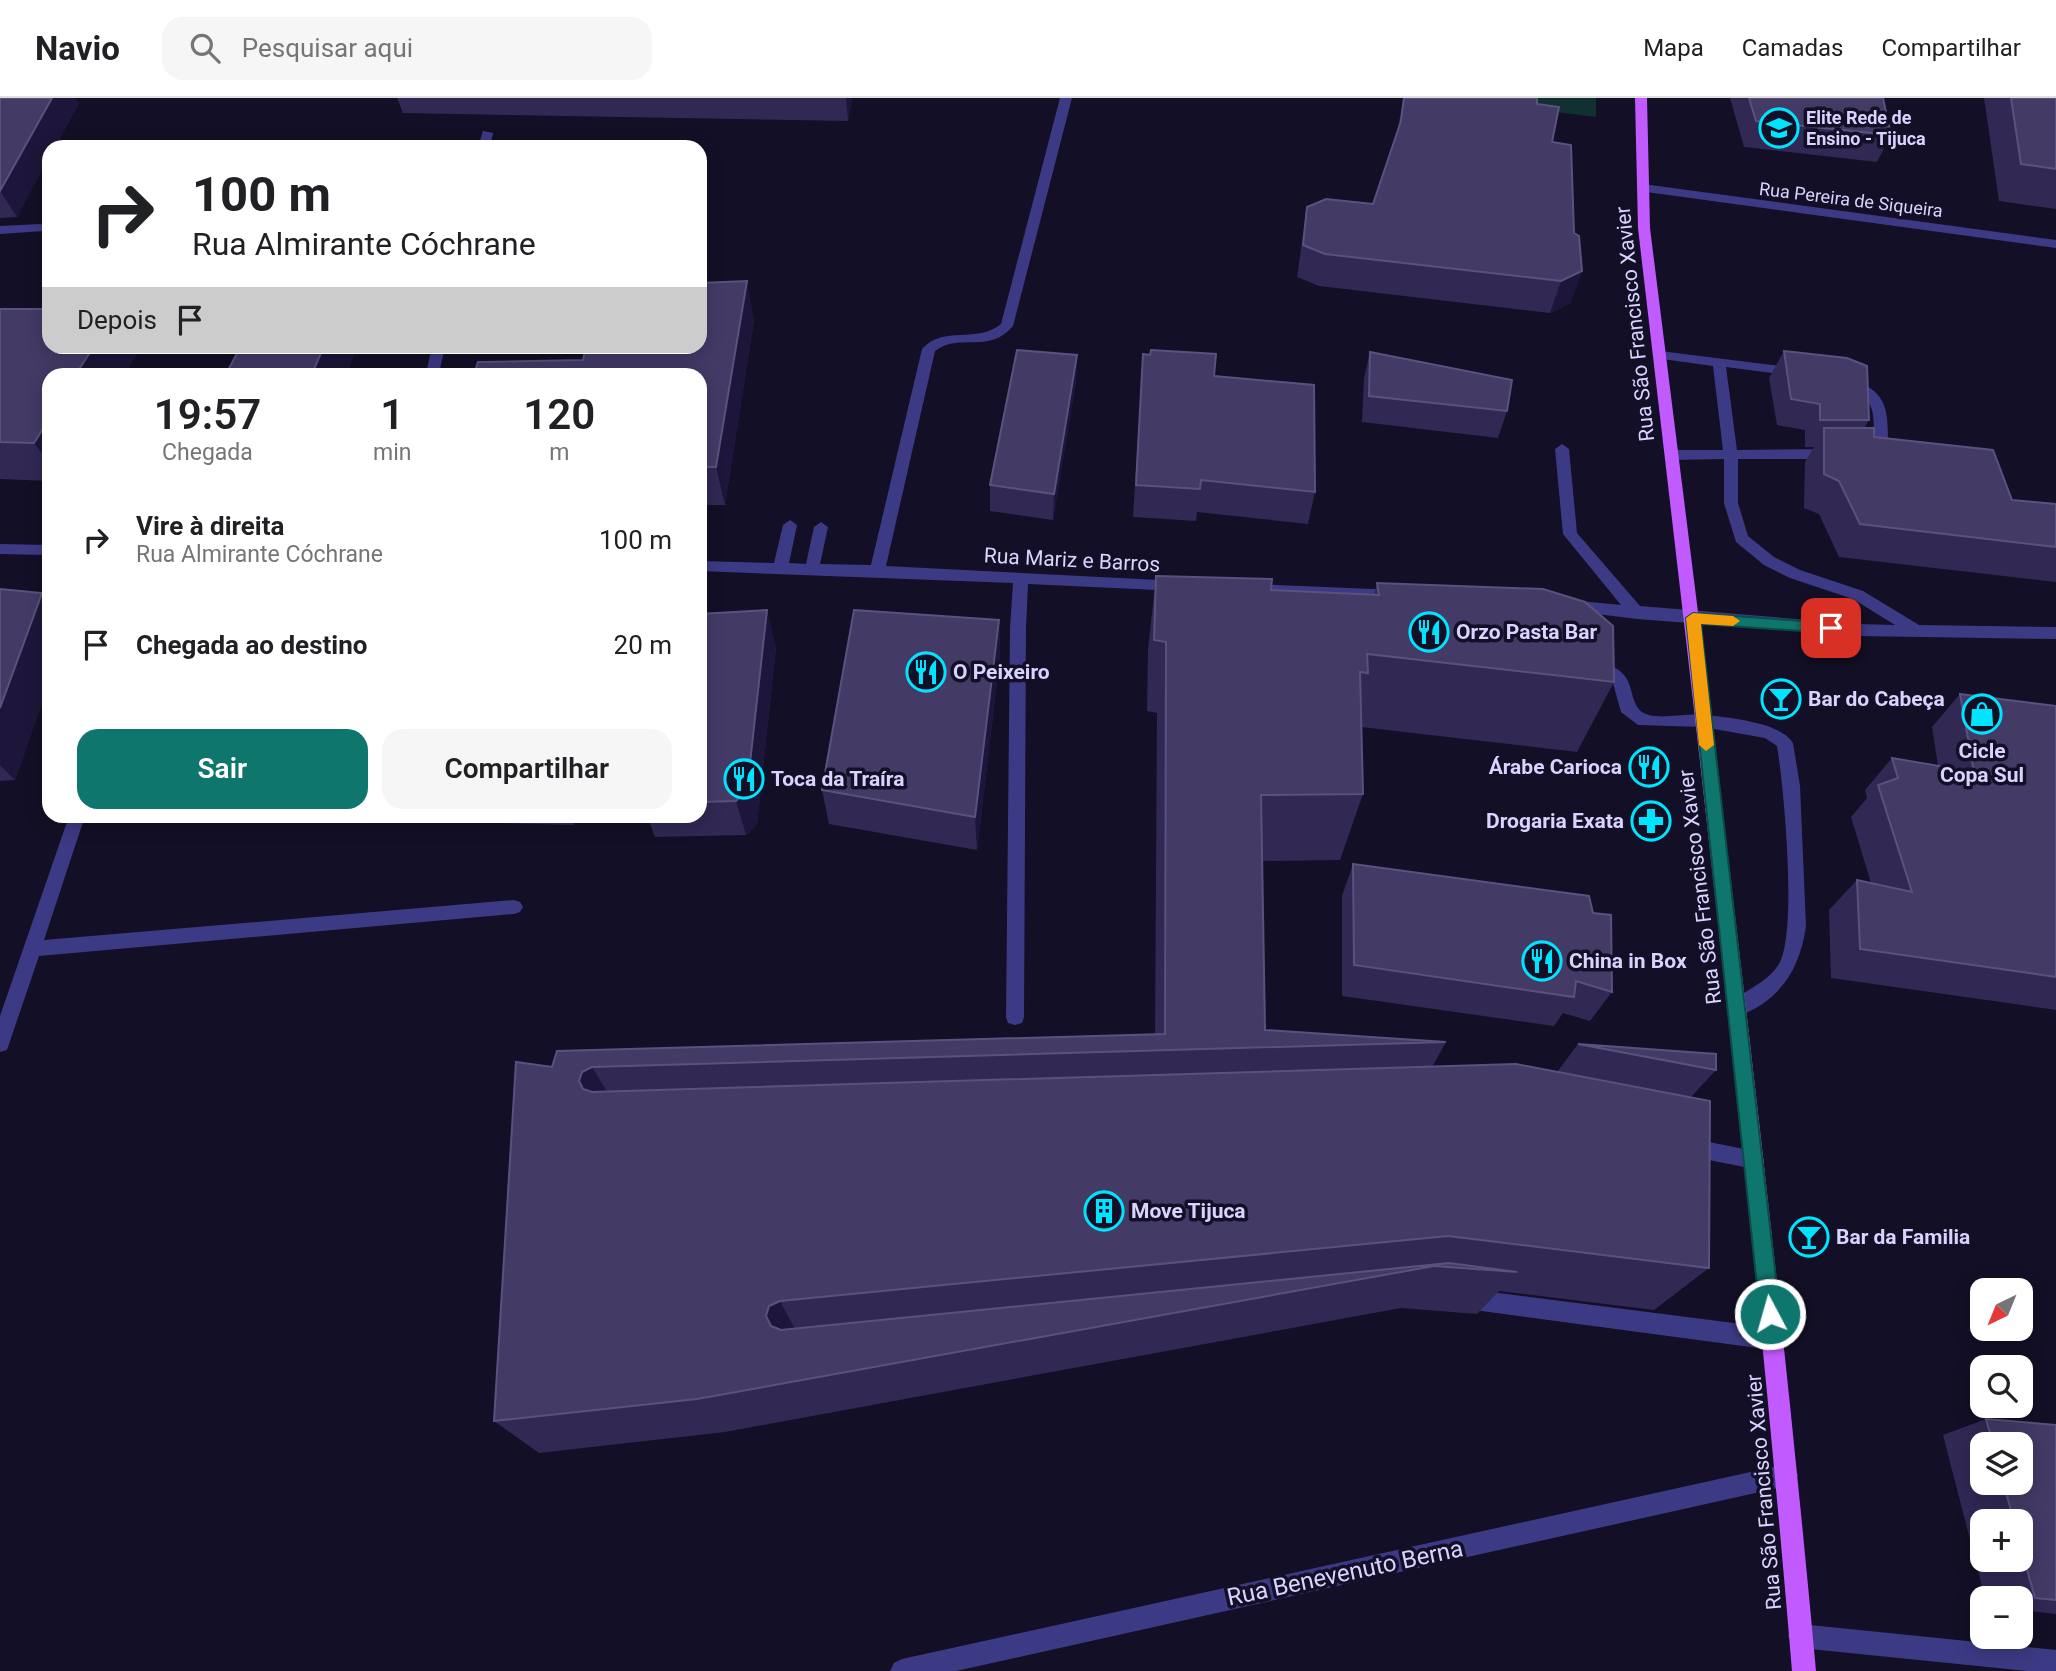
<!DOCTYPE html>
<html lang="pt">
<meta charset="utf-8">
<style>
body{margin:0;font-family:Roboto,sans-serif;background:#f6f6f6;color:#202124;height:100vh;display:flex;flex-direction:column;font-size:26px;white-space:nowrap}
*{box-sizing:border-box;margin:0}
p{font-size:23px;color:#757577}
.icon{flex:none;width:38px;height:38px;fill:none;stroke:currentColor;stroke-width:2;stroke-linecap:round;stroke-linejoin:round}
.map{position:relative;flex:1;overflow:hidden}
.details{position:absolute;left:42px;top:270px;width:665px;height:455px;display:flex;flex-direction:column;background:#fff;border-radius:21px;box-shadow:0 4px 18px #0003}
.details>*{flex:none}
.banner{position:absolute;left:42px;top:42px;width:665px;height:214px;border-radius:21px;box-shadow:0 4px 18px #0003;background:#fff;color:#202124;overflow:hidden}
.needle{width:46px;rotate:223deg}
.fabs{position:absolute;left:1970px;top:1180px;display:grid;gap:14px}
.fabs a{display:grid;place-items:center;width:63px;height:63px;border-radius:14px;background:#fff;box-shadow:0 4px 18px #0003;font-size:35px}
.pin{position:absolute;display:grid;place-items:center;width:60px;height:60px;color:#fff;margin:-30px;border-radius:14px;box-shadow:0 4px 10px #0006}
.me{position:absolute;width:77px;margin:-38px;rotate:354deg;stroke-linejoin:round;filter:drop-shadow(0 0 5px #0008)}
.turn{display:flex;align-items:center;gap:24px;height:147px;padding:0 35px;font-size:32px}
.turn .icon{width:91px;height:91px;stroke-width:2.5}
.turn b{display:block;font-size:49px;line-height:60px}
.then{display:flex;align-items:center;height:66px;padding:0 35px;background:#0003;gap:14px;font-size:26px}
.eta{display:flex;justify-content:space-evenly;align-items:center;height:119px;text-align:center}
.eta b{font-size:42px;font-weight:600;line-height:49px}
.button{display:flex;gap:14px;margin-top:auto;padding:14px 35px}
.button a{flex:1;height:80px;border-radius:21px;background:#0f766e;color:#fff;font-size:28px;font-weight:600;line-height:80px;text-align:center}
.button a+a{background:#f6f6f6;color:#202124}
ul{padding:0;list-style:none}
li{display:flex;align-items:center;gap:21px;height:105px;padding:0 35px}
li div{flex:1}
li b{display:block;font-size:26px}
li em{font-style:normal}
header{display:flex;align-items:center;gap:42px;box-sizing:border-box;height:98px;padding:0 35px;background:#fff;border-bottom:2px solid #e0e0e0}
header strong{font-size:33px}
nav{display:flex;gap:38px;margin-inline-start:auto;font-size:24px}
.search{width:490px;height:63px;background:#f6f6f6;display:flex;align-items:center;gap:18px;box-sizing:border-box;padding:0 24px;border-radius:21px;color:#757577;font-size:26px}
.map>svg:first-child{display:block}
.green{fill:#12302f}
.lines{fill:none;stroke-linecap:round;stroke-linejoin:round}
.minor{fill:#3d3a85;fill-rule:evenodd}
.major{fill:#c25bff;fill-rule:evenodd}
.wall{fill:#312854;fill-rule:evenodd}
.shaded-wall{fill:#1d163a}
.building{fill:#433a66;stroke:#5a527e;stroke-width:2}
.route{fill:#0f766e;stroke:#0a4d48;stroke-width:2}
.slow{fill:#f59e0b}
.labels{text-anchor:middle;stroke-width:7;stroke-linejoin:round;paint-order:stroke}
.far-poi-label{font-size:18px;font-weight:bold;fill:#d9d4ff;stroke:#130f26;text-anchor:start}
.far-street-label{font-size:18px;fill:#d9d4ff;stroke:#130f26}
.street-label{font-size:21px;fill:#d9d4ff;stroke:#130f26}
.poi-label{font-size:21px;font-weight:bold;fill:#d9d4ff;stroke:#130f26;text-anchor:start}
.near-street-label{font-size:24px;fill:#d9d4ff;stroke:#130f26}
</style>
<header>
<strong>Navio</strong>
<div class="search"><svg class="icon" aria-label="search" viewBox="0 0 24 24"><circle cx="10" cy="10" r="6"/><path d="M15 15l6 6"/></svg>Pesquisar aqui</div>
<nav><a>Mapa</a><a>Camadas</a><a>Compartilhar</a></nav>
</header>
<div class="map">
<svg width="2056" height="1573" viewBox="0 0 2056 1573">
<rect width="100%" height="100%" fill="#130f26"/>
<!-- green -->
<path class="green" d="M 1442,0 L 1596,0 L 1596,19 Z"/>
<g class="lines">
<!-- minor -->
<path class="minor" d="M 1060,0 L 1072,0 L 1013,228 C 989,257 959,234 935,253 L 886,468 L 1179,483 L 1187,488 L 1179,493 L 1028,486 L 1026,530 L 1024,919 L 1022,925 L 1015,927 L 1008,925 L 1006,919 L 1010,530 L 1013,485 L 700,473 L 700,463 L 774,465 L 783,427 L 790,422 L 797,427 L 789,465 L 806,466 L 814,429 L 821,424 L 828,429 L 820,466 L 871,467 L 922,251 C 943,227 977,246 1001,226 Z
M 483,33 L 493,35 L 490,49 L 478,49 Z
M 1643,86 L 2056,142 L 2056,150 L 1639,93 L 1637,90 Z
M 40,126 L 44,127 L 44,133 L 0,136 L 0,128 Z
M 432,248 L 445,248 L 439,276 L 426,276 Z
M 1660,253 L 1796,270 L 1803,274 L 1796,278 L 1726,269 L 1737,352 L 1833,351 L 1840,356 L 1833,361 L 1738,361 L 1738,405 L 1748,438 L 1774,459 L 1800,472 L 1863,493 L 1919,527 L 2056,529 L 2056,541 L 1858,538 L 1637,521 L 1565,512 L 1562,508 L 1565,504 L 1570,502 L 1621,507 L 1563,436 L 1555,351 L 1562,346 L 1569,351 L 1577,435 L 1640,508 L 1858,526 L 1895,527 L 1853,501 L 1790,480 L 1764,467 L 1736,444 L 1724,405 L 1724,361 L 1672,362 L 1665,357 L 1672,352 L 1723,352 L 1713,268 L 1655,260 L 1653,257 Z
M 1847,281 C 1885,291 1888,307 1888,343 L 1864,359 L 1857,354 L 1874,341 C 1874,309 1874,300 1842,288 L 1842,282 Z
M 0,446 L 49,447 L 49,457 L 0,456 Z
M 1249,486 L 1396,492 L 1404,497 L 1396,502 L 1249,496 L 1241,491 Z
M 1591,563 C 1601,565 1614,567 1621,574 C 1636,586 1628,612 1649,617 C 1665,621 1686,615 1703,617 C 1726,619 1781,624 1793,645 L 1800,688 L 1806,828 C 1800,871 1780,903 1738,918 L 1731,916 L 1729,910 C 1736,894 1768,887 1780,864 C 1797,829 1784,690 1777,648 L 1765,640 L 1703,629 L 1638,627 L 1621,614 L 1613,585 L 1603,578 L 1585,573 L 1583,569 L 1585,565 Z
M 69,718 L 85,718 L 44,842 L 514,802 L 520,804 L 523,809 L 520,814 L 514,816 L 39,858 L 9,946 L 7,952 L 0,954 L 0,918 Z
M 1689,1040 L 1754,1053 L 1761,1055 L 1764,1062 L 1761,1069 L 1754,1071 L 1689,1058 L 1682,1056 L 1679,1049 L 1682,1042 Z
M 1467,1191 L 1773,1230 L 1781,1233 L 1784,1241 L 1781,1249 L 1773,1252 L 1467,1211 L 1460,1208 L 1457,1201 L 1460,1194 Z
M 1787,1366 L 1795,1369 L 1798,1377 L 1795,1385 L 1787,1388 L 956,1573 L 890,1573 L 894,1565 L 902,1561 Z
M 1800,1526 L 2056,1552 L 2056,1573 L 2027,1573 L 1800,1550 L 1792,1546 L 1788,1538 L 1792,1530 Z"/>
<!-- major -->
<path class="major" d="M 1635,0 L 1647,0 L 1650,130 C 1710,611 1772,1091 1816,1573 L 1792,1573 C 1752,1091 1694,611 1638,130 Z"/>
</g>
<!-- wall -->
<path class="wall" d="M 0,0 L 79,5 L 55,49 L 49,49 L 17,119 L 0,120 Z
M 397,0 L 852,0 L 848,23 L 403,15 Z
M 1403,0 L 1537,0 L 1537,6 L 1552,44 L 1574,135 L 1582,173 L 1570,205 L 1550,215 L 1319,188 L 1297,179 L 1307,109 L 1373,106 L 1397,37 Z
M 1730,0 L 1883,0 L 1891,37 L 1877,64 L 1744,49 Z
M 1984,0 L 2056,0 L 2056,111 L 1999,103 Z
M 0,211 L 49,248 L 141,249 L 125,276 L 49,276 L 49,383 L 0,381 Z
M 754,222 L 725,407 L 700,407 L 700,276 L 583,262 Z
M 1784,253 L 1869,322 L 1864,330 L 1874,339 L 2012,402 L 2056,406 L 2056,484 L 1839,459 L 1819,416 L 1804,410 L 1805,364 L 1814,349 L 1805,349 L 1805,332 L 1777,327 L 1769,280 Z
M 1370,254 L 1507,313 L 1498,340 L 1362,324 L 1364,280 Z
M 1143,256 L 1214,278 L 1315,394 L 1308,426 L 1197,414 L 1196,423 L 1133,419 Z
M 1077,257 L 1076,283 L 1053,422 L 990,413 L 990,387 Z
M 1156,478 L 1271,492 L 1374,497 L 1377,485 L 1614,584 L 1577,654 L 1361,629 L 1363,696 L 1340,762 L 1262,763 L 1265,932 L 1446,944 L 1432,969 L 1557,974 L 1578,946 L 1716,972 L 1691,999 L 1709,1170 L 1654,1212 L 1499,1193 L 1477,1216 L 1401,1210 L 725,1334 L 539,1355 L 494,1323 L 552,969 L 1155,937 L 1157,615 L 1147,613 L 1148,551 Z
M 0,491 L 42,495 L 49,503 L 49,585 L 15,682 L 0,683 Z
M 700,516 L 776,549 L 757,726 L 746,737 L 655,739 L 647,718 L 700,718 Z
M 999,522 L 1000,559 L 977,752 L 829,726 L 822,692 Z
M 1960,596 L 2056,608 L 2056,912 L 1831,880 L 1829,812 L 1857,782 L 1871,785 L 1851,719 L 1867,700 L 1865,692 L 1892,660 L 1938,668 L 1932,629 Z
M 332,718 L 379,718 L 334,721 Z
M 492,718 L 575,718 L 574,727 L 497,725 Z
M 1353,766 L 1593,815 L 1612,894 L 1590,923 L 1563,915 L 1554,928 L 1342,898 L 1342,798 Z
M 1986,1321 L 2056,1327 L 2056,1516 L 2021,1512 L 2021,1500 L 1985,1500 L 1943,1337 ZM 1983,1346 L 2021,1346 L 2021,1384 L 1983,1384 ZM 1983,1423 L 2021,1423 L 2021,1461 L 1983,1461 Z"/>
<!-- shaded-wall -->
<path class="shaded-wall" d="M 52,0 L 76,0 L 79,5 L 55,49 L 49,49 L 49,60 L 17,119 L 0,93 Z
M 846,0 L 852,0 L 848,23 Z
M 1582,173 L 1570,205 L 1550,215 L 1561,183 Z
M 747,183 L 754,222 L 725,407 L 716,369 Z
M 94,248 L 141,248 L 141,249 L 125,276 L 76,276 Z
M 324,248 L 352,248 L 355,256 L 347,276 L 312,276 Z
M 1077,257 L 1076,283 L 1053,422 L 1054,396 Z
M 49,321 L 49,365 L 34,345 Z
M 42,495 L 49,503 L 49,585 L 15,682 L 0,667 L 0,610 Z
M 767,512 L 776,549 L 757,726 L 746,737 L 736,703 Z
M 999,522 L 1000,559 L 977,752 L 975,719 Z
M 570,718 L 575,718 L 574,727 Z
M 592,969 L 625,1023 L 613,1036 L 579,983 L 582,974 Z
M 780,1203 L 801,1242 L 771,1228 L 766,1218 L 769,1208 Z"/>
<!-- building -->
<path class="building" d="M 0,0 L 52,0 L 0,93 Z
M 1404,0 L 1537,0 L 1537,6 L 1559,9 L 1552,44 L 1571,47 L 1574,135 L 1579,138 L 1582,173 L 1561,183 L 1325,156 L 1303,147 L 1307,109 L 1326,101 L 1373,106 L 1401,23 Z
M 1749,0 L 1883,0 L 1891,37 L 1756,23 Z
M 2011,0 L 2056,0 L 2056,71 L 2021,66 Z
M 747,183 L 716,369 L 700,369 L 700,276 L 474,276 L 478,264 L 583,262 L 586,248 L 700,248 L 700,185 Z
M 0,211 L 49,211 L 49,248 L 94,248 L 76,276 L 49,276 L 49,321 L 34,345 L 0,344 Z
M 241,248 L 324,248 L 312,276 L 226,276 Z
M 1017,252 L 1077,257 L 1054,396 L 990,387 Z
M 1151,252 L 1216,256 L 1214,278 L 1314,287 L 1315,394 L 1201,382 L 1200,391 L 1136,387 L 1143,256 L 1150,257 Z
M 1784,253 L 1847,260 L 1867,268 L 1869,322 L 1820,322 L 1820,306 L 1791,301 Z
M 1370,254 L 1512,282 L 1507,313 L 1369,298 Z
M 1824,330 L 1874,330 L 1874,339 L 1993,352 L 2012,402 L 2056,406 L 2056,449 L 1860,426 L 1839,383 L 1824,376 Z
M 1156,478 L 1272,481 L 1271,492 L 1379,497 L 1377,485 L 1543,491 L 1585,504 L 1613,528 L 1614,584 L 1367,556 L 1368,575 L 1360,574 L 1363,696 L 1261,697 L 1265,932 L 1446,944 L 592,969 L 582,974 L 579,983 L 583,991 L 592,994 L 1516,966 L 1710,1003 L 1709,1170 L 1448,1138 L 780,1203 L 769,1208 L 766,1218 L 771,1228 L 781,1232 L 1449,1165 L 1517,1174 L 1434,1168 L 697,1301 L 494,1323 L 516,964 L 552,969 L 557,953 L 1165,936 L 1166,544 L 1154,542 Z
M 0,491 L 42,495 L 0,610 Z
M 767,512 L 747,692 L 736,703 L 700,704 L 700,516 Z
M 854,512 L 999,522 L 975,719 L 822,692 Z
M 1960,596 L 2056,608 L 2056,879 L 1860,851 L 1857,782 L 1912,794 L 1878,687 L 1898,680 L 1892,660 L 1974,674 Z
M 1353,766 L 1589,798 L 1593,815 L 1611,817 L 1612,894 L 1576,883 L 1574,899 L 1354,867 Z
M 1578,946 L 1716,956 L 1716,972 Z
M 1986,1321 L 2056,1327 L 2056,1502 L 2035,1500 L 2021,1450 L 2021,1423 L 2014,1423 L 2003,1384 L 2021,1384 L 2021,1346 L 1993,1346 Z"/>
<!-- route -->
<path class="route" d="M 1693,515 L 1831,525 L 1838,530 L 1831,535 L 1701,526 L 1780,1216 L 1777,1222 L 1770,1225 L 1763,1222 L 1760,1216 L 1686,520 Z"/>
<!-- slow -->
<path class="slow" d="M 1693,515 L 1733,518 L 1740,523 L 1733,528 L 1701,526 L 1714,647 L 1706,653 L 1699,647 L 1686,520 Z"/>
<!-- icons -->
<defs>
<g id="school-ring" transform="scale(2.0125)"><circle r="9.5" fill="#130f26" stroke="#00e5ff" stroke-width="1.5"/><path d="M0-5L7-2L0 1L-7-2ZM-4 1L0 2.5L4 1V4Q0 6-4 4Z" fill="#00e5ff"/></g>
<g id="restaurant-ring" transform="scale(2.0125)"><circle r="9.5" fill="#130f26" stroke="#00e5ff" stroke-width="1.5"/><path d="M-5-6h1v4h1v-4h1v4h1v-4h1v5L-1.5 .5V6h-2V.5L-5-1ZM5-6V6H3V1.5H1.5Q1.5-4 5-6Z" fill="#00e5ff"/></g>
<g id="bar-ring" transform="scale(2.0125)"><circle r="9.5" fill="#130f26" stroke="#00e5ff" stroke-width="1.5"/><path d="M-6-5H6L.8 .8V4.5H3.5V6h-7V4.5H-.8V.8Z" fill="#00e5ff"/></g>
<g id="shop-ring" transform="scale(2.0125)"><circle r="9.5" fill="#130f26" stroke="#00e5ff" stroke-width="1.5"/><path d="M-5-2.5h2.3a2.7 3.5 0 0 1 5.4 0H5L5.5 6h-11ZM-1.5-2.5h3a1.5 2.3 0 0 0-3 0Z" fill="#00e5ff"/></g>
<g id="pharmacy-ring" transform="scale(2.0125)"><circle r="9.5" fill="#130f26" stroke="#00e5ff" stroke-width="1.5"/><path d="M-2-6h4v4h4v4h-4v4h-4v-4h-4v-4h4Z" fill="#00e5ff"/></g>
<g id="building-ring" transform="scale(2.0125)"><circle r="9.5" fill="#130f26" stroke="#00e5ff" stroke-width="1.5"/><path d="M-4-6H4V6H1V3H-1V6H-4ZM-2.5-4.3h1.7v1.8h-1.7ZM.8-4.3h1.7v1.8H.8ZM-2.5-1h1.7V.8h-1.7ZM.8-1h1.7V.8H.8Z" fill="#00e5ff"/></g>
</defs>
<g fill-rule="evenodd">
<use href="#school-ring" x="1779" y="30"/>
<use href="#restaurant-ring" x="1429" y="534"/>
<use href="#restaurant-ring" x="926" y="574"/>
<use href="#bar-ring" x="1781" y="601"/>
<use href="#shop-ring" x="1982" y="616"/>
<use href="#restaurant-ring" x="1649" y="669"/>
<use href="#restaurant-ring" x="744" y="681"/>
<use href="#pharmacy-ring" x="1651" y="723"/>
<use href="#restaurant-ring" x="1542" y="863"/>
<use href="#building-ring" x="1104" y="1113"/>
<use href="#bar-ring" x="1809" y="1139"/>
</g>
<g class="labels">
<!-- far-poi labels -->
<g class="far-poi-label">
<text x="1806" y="26">Elite Rede de<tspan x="1806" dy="21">Ensino - Tijuca</tspan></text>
</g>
<!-- far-street labels -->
<g class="far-street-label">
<text transform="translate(1851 102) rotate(7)" y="6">Rua Pereira de Siqueira</text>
</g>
<!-- street labels -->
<g class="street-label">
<text transform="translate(1635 226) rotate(-96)" y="7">Rua São Francisco Xavier</text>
<text transform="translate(1072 462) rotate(3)" y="7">Rua Mariz e Barros</text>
<text transform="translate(1700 789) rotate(-97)" y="7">Rua São Francisco Xavier</text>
<text transform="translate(1764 1394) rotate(-95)" y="7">Rua São Francisco Xavier</text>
</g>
<!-- poi labels -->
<g class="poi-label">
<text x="1456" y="541">Orzo Pasta Bar</text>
<text x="953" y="581">O Peixeiro</text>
<text x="1808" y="608">Bar do Cabeça</text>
<text x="1982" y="660" text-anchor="middle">Cicle<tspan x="1982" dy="24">Copa Sul</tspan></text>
<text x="1622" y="676" text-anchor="end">Árabe Carioca</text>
<text x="771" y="688">Toca da Traíra</text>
<text x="1624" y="730" text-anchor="end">Drogaria Exata</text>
<text x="1569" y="870">China in Box</text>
<text x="1131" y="1120">Move Tijuca</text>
<text x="1836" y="1146">Bar da Familia</text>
</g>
<!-- near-street labels -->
<g class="near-street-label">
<text transform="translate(1345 1475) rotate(-12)" y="8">Rua Benevenuto Berna</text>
</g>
</g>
</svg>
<div class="fabs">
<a><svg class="needle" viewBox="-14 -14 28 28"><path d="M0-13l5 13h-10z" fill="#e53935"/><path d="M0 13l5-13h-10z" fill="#757577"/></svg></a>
<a><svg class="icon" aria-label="search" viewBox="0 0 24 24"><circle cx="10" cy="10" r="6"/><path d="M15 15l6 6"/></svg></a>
<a><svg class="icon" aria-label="layers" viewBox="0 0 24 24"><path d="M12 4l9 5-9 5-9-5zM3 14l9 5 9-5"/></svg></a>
<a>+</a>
<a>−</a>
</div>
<div class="pin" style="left:1831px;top:530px;background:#d93025"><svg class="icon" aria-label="arrive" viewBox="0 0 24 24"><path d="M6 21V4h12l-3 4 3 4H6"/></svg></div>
<svg class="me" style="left:1770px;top:1216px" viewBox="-20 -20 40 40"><circle r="17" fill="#0f766e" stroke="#fff" stroke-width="3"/><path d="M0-11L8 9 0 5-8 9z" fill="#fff"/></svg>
<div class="banner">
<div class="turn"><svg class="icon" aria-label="right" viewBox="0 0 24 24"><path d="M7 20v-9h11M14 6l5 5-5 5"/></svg><div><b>100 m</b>Rua Almirante Cóchrane</div></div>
<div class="then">Depois<svg class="icon" aria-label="arrive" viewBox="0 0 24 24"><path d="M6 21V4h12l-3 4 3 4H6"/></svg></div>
</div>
<section class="details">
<div class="eta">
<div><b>19:57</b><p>Chegada</p></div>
<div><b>1</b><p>min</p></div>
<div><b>120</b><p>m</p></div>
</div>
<ul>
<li><svg class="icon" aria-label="right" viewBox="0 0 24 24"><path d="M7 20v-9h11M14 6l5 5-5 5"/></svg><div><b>Vire à direita</b><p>Rua Almirante Cóchrane</p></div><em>100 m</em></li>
<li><svg class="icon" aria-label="arrive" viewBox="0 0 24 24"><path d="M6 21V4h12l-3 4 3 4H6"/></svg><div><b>Chegada ao destino</b></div><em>20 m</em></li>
</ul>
<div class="button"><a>Sair</a><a>Compartilhar</a></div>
</section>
</div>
